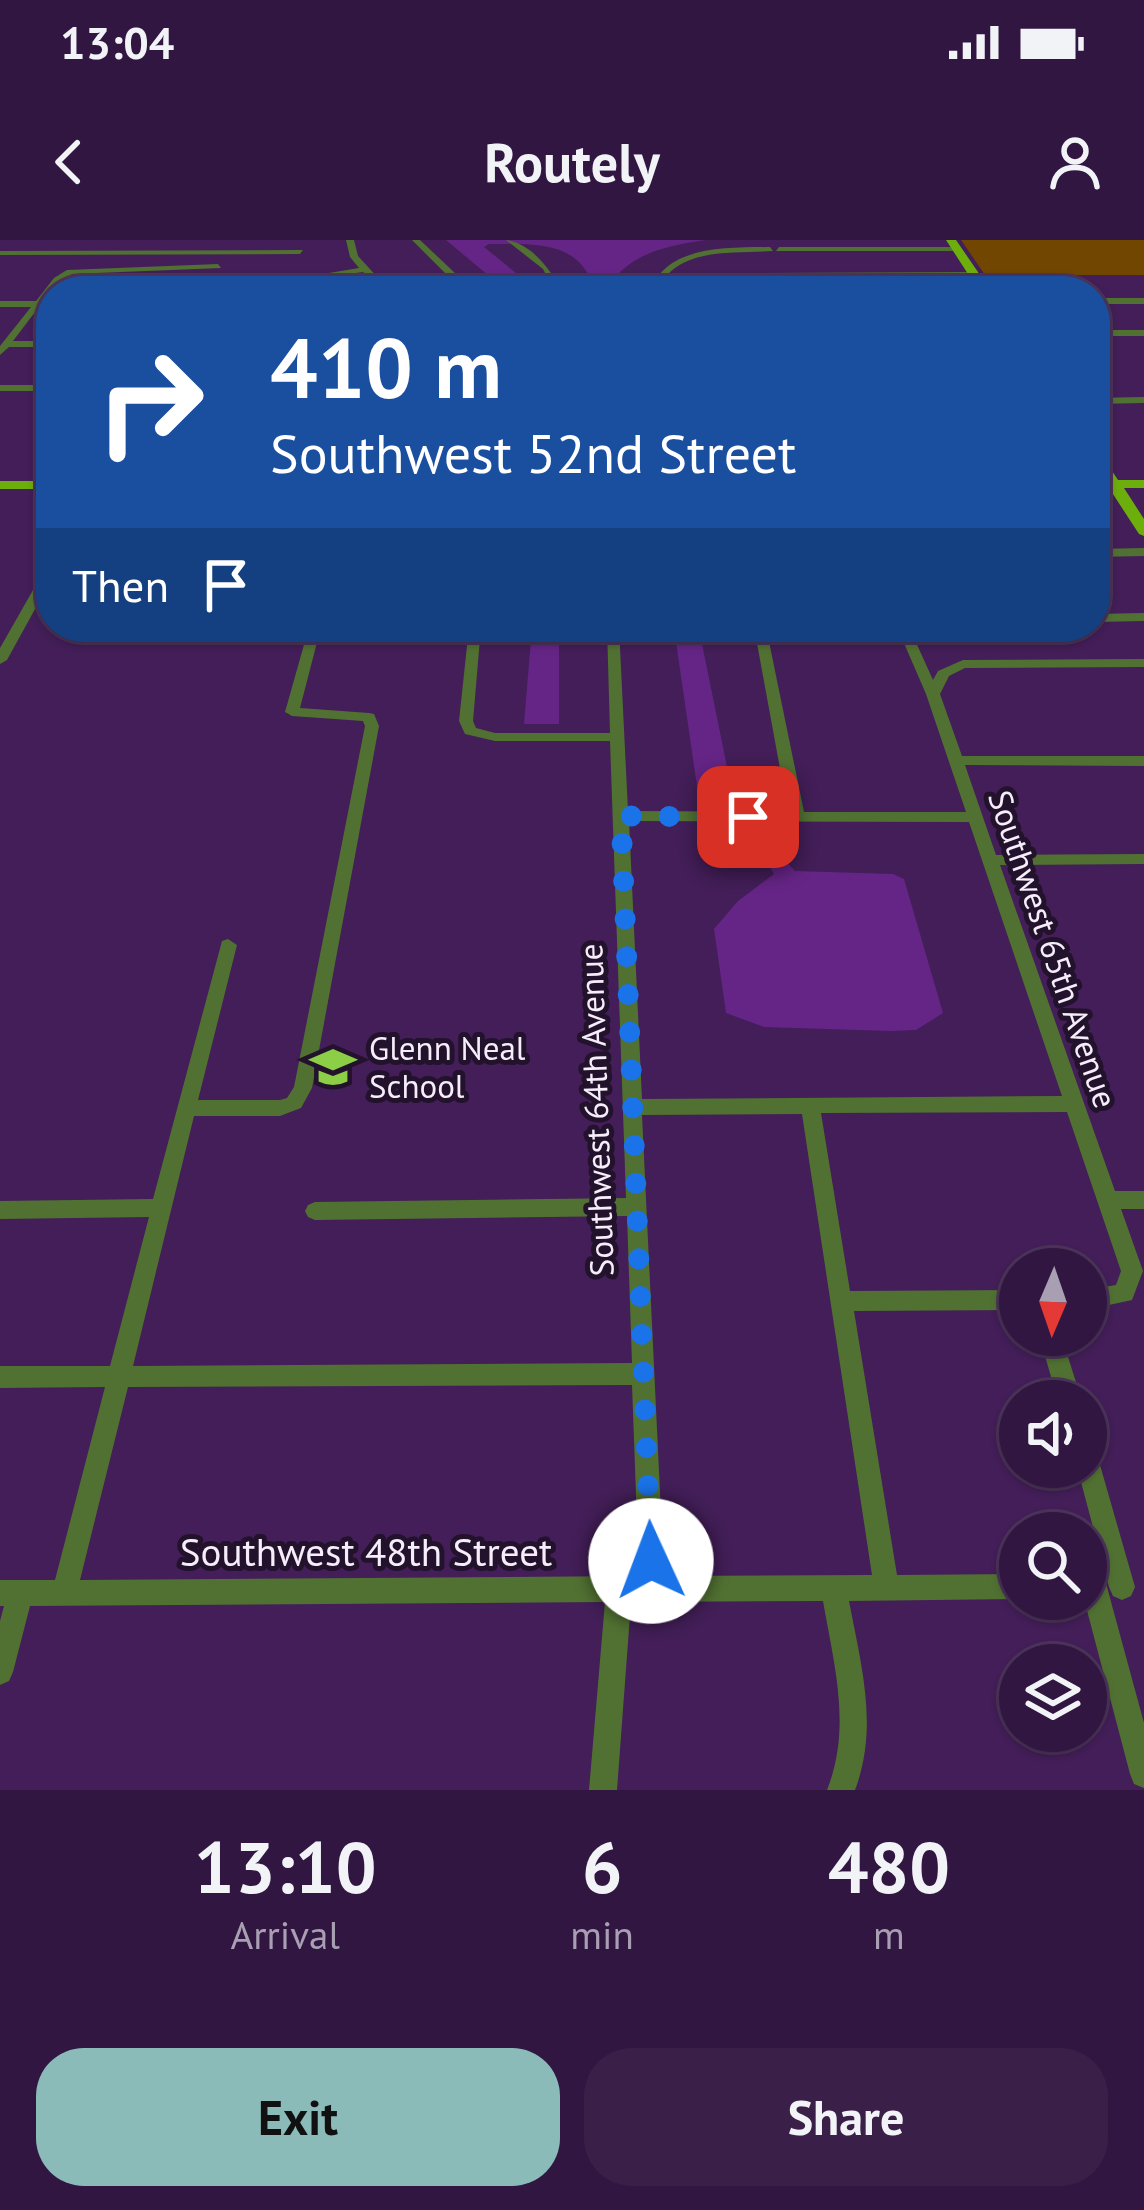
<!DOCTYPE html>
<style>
body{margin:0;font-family:"PT Sans",sans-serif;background:#3a1f49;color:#f1f3f6;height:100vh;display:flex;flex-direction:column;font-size:45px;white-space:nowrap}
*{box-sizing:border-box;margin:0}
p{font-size:39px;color:#a89fb2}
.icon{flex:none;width:66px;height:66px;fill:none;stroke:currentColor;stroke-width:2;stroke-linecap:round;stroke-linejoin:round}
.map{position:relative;height:1550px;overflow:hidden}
.side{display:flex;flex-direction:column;background:#321642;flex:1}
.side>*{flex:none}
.guide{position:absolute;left:36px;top:36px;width:1074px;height:366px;border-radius:48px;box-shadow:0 3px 9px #0004,0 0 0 3px #4d355b;background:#1a4fa0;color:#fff;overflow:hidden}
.needle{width:78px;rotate:182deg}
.buttons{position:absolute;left:999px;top:1008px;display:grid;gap:24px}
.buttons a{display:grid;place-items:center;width:108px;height:108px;border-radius:50%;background:#321642;box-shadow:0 3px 9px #0004,0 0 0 3px #4d355b;font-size:60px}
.pin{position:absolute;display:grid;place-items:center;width:102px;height:102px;color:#fff;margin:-51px;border-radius:24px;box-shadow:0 6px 18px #0006}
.me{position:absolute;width:132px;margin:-66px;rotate:358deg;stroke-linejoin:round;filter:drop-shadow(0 0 9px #0008)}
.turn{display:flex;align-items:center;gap:42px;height:252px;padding:0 36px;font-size:54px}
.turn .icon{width:156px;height:156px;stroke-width:2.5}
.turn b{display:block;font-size:84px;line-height:102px}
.then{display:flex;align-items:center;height:114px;padding:0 36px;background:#0003;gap:24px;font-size:45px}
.eta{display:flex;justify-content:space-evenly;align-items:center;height:204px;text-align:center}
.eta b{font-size:72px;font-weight:800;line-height:84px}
.primary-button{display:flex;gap:24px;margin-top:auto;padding:24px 36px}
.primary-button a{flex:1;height:138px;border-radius:48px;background:#8bbbb9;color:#111;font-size:48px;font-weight:800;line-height:138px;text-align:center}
.primary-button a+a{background:#3a1f49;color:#f1f3f6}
.status{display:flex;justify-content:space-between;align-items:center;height:84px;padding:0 60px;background:#321642;direction:ltr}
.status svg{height:33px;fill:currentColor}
header{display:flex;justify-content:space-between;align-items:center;height:156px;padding:0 36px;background:#321642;font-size:54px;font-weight:800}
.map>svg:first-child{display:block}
.green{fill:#704600}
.water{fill:#652586}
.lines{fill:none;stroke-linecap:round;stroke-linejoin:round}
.minor{fill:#517132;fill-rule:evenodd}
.major{fill:#6cae0c;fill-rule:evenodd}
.route{stroke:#1a73e8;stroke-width:21;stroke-dasharray:0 37.8}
.labels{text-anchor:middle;stroke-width:10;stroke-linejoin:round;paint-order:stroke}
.street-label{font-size:33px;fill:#f6edfb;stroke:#22122b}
.poi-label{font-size:33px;fill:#f6edfb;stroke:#22122b;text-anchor:start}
.near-street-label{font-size:39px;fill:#f6edfb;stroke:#22122b}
</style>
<div class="status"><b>13:04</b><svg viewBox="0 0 49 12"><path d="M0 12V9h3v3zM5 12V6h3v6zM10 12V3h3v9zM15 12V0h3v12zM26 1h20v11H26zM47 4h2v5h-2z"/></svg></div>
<header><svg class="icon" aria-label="back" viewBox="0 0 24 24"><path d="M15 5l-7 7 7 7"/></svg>Routely<svg class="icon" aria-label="person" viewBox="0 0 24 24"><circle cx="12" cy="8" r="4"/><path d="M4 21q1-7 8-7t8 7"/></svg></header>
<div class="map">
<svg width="1144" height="1550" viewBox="0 0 1144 1550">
<rect width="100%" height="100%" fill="#431e58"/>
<!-- green -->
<path class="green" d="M 961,0 L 1144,0 L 1144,35 L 985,35 Z"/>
<!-- water -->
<path class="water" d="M 446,0 L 706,0 C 672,5 636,11 613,40 L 612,51 L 595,51 C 580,0 538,4 489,4 L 484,7 L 516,33 L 521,51 L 494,51 L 489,36 Z
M 532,387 L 601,391 L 559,391 L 559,484 L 524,484 Z
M 642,390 L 700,394 L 735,566 L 795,631 L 893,634 L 904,639 L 943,773 L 916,790 L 891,791 L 764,787 L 726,773 L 714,689 L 738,661 L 774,634 L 761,612 L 700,567 L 676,402 L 667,397 L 625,396 Z"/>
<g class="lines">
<!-- minor -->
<path class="minor" d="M 346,0 L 354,0 L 358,16 L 390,51 L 381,51 L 363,32 L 323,38 L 213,38 L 209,36 L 213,34 L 323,34 L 359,28 L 350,17 Z
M 412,0 L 420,0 L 456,34 L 464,51 L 456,51 L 449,37 Z
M 506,0 C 532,4 550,29 562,51 L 554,51 L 543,29 Z
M 770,7 L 773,11 C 734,14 675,6 658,51 L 650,51 C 668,4 728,8 770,7 Z
M 779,7 L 956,7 L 960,9 L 956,11 L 776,11 Z
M 303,10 L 300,14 L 0,15 L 0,11 Z
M 218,24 L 221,28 L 72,34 L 51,51 L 13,101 L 51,101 L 51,107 L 9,107 L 0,115 L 0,106 L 31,67 L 0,67 L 0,61 L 36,61 L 54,38 L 67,30 Z
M 973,32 L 976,36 L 759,37 L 739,43 L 735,51 L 727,51 L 733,39 L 759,33 Z
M 1095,58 L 1144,58 L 1144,64 L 1095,64 Z
M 1095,90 L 1144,90 L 1144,96 L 1095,96 Z
M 0,145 L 51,145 L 51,151 L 0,151 Z
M 1144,157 L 1144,163 L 1095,164 L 1095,158 Z
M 1144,308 L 1144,316 L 1095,317 L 1095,309 Z
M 51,325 L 51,340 L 7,420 L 0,424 L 0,408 L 45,329 Z
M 1144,373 L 1144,381 L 1095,382 L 1095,374 Z
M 309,387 L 321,387 L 300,468 L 369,473 L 374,474 L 379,486 L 312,848 L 301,868 L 280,876 L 194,876 L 133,1126 L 632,1123 L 627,976 L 315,980 L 308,977 L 305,971 L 308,965 L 315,962 L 626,958 L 610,501 L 495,501 L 465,494 L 459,481 L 469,387 L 481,387 L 473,481 L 476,488 L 495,493 L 610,493 L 607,387 L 619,387 L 628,571 L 788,572 L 754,387 L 766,387 L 804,572 L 966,572 L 926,454 L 897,387 L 909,387 L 933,440 L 938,431 L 963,420 L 1144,419 L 1144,427 L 965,428 L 949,436 L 940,454 L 962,516 L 1144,516 L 1144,526 L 965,525 L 996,615 L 1144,614 L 1144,624 L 1000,625 L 1115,951 L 1144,951 L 1144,969 L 1121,969 L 1143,1031 L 1132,1060 L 1086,1070 L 1086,1050 L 1116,1045 L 1121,1031 L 1067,872 L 821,873 L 850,1051 L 1020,1050 L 1020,1070 L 854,1071 L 897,1335 L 1020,1334 L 1022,1359 L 849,1361 C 861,1425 879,1487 855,1550 L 827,1550 C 852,1487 834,1425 823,1361 L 631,1362 L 617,1550 L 589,1550 L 605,1362 L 30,1366 L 13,1432 L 9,1441 L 0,1445 L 0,1381 L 4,1366 L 0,1366 L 0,1340 L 55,1340 L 105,1147 L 0,1148 L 0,1126 L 110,1126 L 149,977 L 0,979 L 0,961 L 153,959 L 222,701 L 228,699 L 237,705 L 198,860 L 280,860 L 287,858 L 294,847 L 365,486 L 363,481 L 292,476 L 285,472 ZM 629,581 L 969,582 L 1062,856 L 642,859 ZM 802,874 L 872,1335 L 664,1336 L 642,875 ZM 632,1145 L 639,1336 L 80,1340 L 128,1147 Z
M 1039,1095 L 1061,1095 L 1082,1161 L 1058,1161 Z
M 1086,1206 L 1094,1210 L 1098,1218 L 1135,1347 L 1131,1356 L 1122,1360 L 1113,1356 L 1109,1347 L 1077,1227 L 1086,1227 Z
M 1094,1334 L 1103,1338 L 1107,1347 L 1144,1483 L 1144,1548 L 1134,1544 L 1130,1534 L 1084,1359 L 1086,1338 Z"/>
<!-- major -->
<path class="major" d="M 946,0 L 956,0 L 991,51 L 979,51 Z
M 1095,212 L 1100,213 L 1118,240 L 1144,240 L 1144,248 L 1124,248 L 1144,279 L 1144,296 L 1139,294 L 1109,248 L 1096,244 L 1103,240 L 1095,227 Z
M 0,241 L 51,241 L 51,249 L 0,249 Z"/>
</g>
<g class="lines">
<!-- route -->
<path class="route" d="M 651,1321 L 621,576 L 748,577"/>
</g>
<!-- icons -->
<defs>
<g id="school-bare" transform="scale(3.6)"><path d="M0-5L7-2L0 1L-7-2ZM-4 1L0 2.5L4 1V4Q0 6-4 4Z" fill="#8cce46" stroke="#22122b" stroke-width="2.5" paint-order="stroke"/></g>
</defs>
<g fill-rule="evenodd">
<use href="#school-bare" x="333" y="827"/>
</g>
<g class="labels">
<!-- street labels -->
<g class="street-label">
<text transform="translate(1053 709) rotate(71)" y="12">Southwest 65th Avenue</text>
<text transform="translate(596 870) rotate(-92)" y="12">Southwest 64th Avenue</text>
</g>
<!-- poi labels -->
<g class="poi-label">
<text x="369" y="820">Glenn Neal<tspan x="369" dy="38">School</tspan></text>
</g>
<!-- near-street labels -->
<g class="near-street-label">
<text x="366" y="1326">Southwest 48th Street</text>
</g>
</g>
</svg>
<div class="buttons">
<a><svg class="needle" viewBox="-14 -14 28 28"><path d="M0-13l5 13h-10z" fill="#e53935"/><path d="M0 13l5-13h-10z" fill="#a89fb2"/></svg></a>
<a><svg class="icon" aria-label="sound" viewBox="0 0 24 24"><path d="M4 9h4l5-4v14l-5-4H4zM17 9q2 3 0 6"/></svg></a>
<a><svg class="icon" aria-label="search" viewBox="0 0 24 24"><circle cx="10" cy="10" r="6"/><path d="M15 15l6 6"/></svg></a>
<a><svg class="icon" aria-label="layers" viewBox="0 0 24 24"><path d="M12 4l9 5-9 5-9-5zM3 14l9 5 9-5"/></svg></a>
</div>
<div class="pin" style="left:748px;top:577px;background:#d93025"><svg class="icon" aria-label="arrive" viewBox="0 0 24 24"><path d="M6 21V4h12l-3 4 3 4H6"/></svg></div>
<svg class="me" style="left:651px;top:1321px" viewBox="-20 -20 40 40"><circle r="19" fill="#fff"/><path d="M0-13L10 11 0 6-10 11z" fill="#1a73e8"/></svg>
<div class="guide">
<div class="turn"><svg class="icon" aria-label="right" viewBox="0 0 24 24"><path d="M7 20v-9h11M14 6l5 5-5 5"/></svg><div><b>410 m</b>Southwest 52nd Street</div></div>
<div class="then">Then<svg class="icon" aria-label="arrive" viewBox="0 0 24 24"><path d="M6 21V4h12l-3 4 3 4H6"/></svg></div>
</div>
</div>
<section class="side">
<div class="eta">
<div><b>13:10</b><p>Arrival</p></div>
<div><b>6</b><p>min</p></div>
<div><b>480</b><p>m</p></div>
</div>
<div class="primary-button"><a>Exit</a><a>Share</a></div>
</section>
